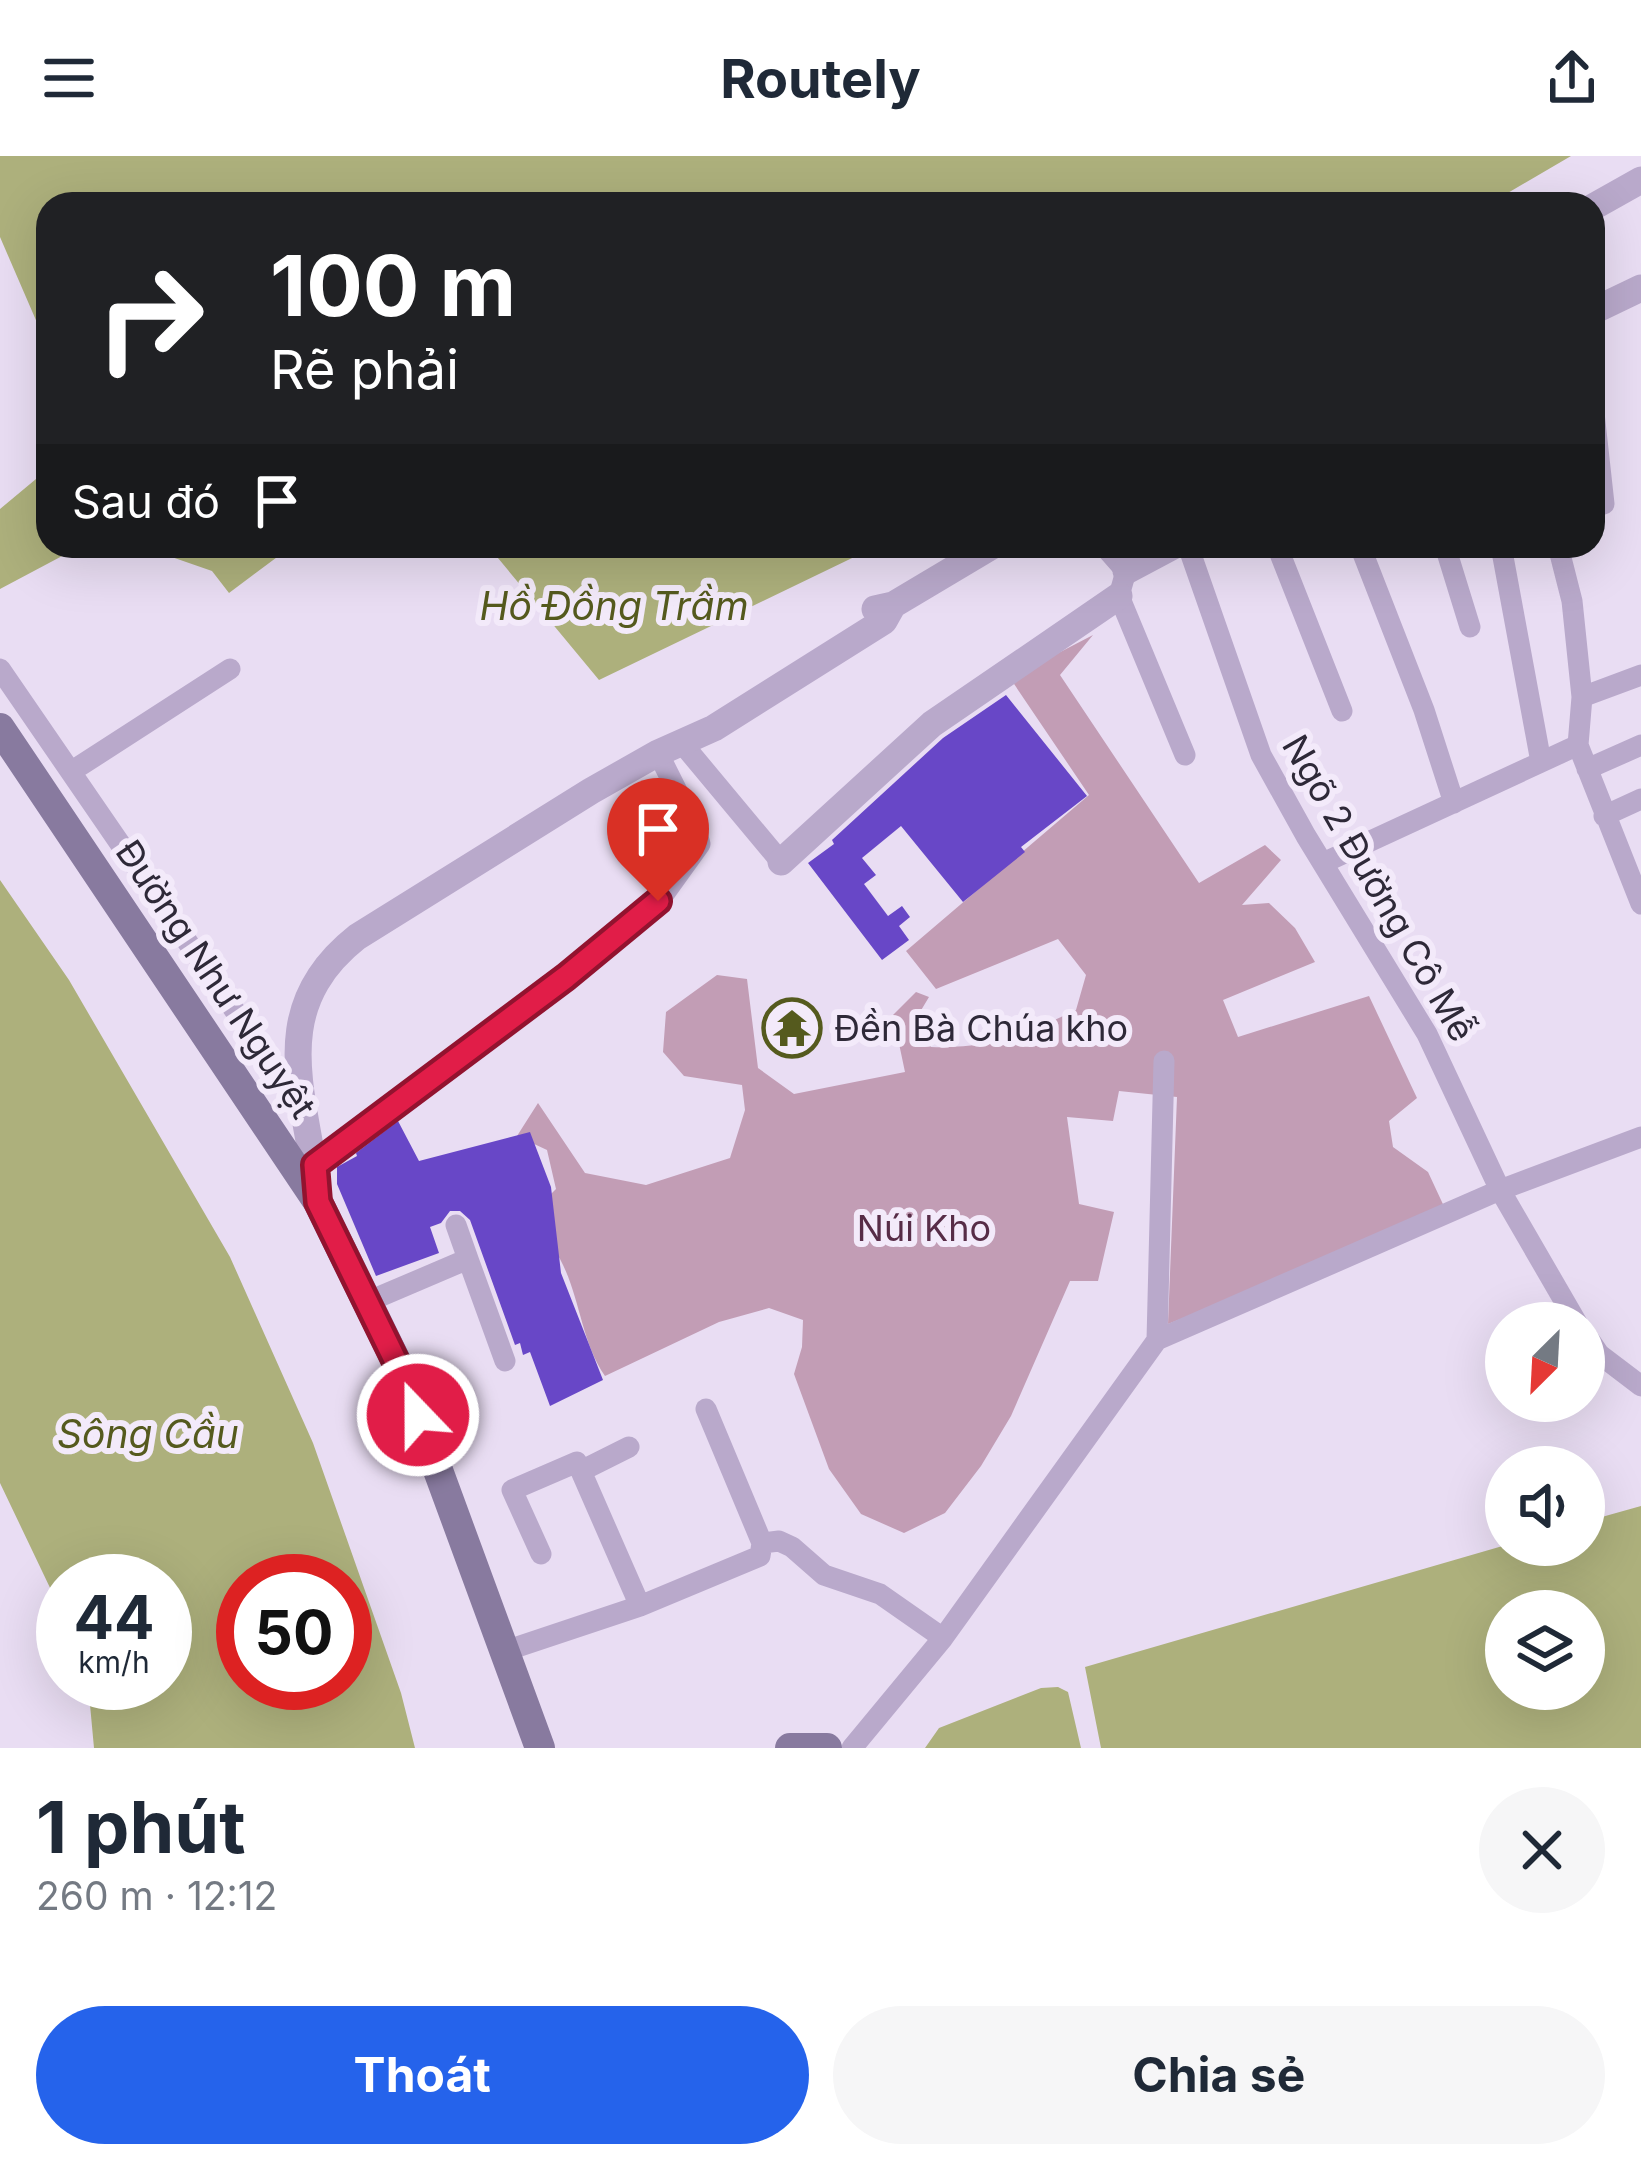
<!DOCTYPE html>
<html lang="vi">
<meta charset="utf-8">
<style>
body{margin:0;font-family:Inter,sans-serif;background:#f6f6f7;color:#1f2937;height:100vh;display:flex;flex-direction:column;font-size:45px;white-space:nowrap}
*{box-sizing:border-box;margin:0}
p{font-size:39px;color:#747a83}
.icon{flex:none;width:66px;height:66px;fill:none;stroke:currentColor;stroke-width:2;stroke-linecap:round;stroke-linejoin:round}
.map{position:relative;height:1592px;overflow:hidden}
.side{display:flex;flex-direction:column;background:#fff;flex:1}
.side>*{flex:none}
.hud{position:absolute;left:36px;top:36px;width:1569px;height:366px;border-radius:36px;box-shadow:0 12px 48px #0002;background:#202124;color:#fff;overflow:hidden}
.needle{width:78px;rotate:204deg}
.fabs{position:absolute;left:1485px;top:1146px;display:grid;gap:24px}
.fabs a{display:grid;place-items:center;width:120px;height:120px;border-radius:50%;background:#fff;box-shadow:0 12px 48px #0002;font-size:60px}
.speed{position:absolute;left:36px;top:1398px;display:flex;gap:24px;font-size:60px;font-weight:700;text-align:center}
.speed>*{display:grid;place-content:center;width:156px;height:156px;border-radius:50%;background:#fff;box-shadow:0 12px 48px #0002;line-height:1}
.speed small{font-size:30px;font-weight:400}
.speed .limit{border:18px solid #d22;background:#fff;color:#111}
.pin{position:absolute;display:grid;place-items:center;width:102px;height:102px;color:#fff;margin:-123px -51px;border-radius:50% 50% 50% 0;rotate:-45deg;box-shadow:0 0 12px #0007}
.pin .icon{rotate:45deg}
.me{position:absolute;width:132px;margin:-66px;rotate:338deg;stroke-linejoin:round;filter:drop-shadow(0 0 9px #0008)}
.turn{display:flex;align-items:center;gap:42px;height:252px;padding:0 36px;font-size:54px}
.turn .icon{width:156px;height:156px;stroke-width:2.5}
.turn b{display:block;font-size:84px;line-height:102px}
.then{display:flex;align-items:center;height:114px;padding:0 36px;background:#0003;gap:24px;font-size:45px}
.round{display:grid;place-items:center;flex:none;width:126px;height:126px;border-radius:63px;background:#f6f6f7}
.headline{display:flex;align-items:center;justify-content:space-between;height:204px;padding:0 36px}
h1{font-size:72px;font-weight:700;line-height:90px}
.button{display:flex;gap:24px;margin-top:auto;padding:24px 36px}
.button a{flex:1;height:138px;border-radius:72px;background:#2563eb;color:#fff;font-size:48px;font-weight:700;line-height:138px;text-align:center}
.button a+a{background:#f6f6f7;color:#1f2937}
header{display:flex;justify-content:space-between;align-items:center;height:156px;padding:0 36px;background:#fff;font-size:54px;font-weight:700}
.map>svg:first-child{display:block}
.green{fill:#c29db5}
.water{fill:#adb07c;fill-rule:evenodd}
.building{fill:#6847c7}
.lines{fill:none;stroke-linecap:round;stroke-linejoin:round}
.minor{stroke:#b9a9cb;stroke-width:21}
.tertiary{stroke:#b9a9cb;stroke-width:27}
.secondary{stroke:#887a9f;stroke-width:30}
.route-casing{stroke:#92132f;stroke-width:30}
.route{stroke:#e11d48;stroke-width:21}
.labels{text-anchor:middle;stroke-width:12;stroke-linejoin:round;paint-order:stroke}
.street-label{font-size:36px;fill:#2e2938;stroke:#f3eafa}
.poi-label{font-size:36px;fill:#2e2938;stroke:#f3eafa;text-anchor:start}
.park-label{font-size:36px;fill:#572c47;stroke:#f3eafa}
.water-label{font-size:39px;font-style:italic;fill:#555a1e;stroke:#f3eafa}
</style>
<header><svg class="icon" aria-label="menu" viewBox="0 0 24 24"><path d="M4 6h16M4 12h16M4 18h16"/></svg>Routely<svg class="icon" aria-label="share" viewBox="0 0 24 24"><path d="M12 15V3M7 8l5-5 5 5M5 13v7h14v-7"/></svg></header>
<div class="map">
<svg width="1641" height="1592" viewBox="0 0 1641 1592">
<rect width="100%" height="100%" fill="#e9ddf3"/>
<!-- green -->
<path class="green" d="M 1093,479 L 1060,519 L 1199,727 L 1265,689 L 1281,704 L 1242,749 L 1269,747 L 1295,772 L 1315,806 L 1223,844 L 1238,881 L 1369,840 L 1417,942 L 1389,965 L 1393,991 L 1428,1016 L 1448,1059 L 1168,1168 L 1177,941 L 1119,935 L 1113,965 L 1067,961 L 1079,1048 L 1114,1056 L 1098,1125 L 1070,1125 L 1011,1260 L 981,1310 L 945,1357 L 904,1377 L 861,1358 L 829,1313 L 794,1218 L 802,1191 L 803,1164 L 769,1152 L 719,1166 L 605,1220 C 581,1185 580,1140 560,1103 C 549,1082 542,1077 538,1051 L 556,1033 L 547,994 L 517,980 L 538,947 L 585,1017 L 646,1029 L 730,1002 L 745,954 L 742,929 L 684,920 L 663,896 L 666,856 L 717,819 L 747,823 L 758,912 L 794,938 L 905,916 L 893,859 L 916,836 L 929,841 L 920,856 L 931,891 C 991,893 1023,879 1076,854 L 1086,819 L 1058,783 L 936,833 L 906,795 L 1089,639 L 1010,522 Z"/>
<!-- water -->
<path class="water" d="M 0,0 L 1571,0 L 1489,48 L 48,48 L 48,192 L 0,81 Z
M 48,313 L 48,390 L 81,390 L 0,433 L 0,353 Z
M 140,390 L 292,390 L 229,437 L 212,415 Z
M 488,390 L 877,390 L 599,524 Z
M 0,724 L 69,824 L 230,1101 L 313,1287 L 401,1537 L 415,1592 L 94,1592 L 88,1527 L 165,1527 L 165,1425 L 63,1425 L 63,1459 L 0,1327 ZM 345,1425 L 345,1527 L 243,1527 L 243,1425 Z
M 1641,1350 L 1641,1592 L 1101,1592 L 1085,1511 L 1506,1389 L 1584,1389 L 1584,1366 ZM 1584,1455 L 1584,1533 L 1506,1533 L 1506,1455 Z
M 1058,1531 L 1068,1536 L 1081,1592 L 925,1592 L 939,1572 L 1041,1532 Z"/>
<!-- building -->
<path class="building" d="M 1006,539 L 1087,640 L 1021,691 L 1025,696 L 963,746 L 901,670 L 862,702 L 876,719 L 864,728 L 888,760 L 902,750 L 910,761 L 899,770 L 909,784 L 882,804 L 808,707 L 834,688 L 832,684 L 943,582 Z
M 398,965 L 419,1005 L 530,976 L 551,1031 L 561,1117 L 603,1224 L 550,1250 L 530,1196 L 523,1199 L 520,1187 L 515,1189 L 470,1064 L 460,1055 L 450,1055 L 441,1067 L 430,1071 L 439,1097 L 376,1120 L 337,1028 L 337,1011 L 357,1000 L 356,997 Z"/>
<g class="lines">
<!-- minor -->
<path class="minor" d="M 1593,248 L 1604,348
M 1104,390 L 1126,415 L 1119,440 L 1185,599
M 1188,390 L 1261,599 L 1306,680 L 1427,878 L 1500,1034 L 1577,1167
M 1277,390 L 1342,555
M 1360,390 L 1424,554 L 1454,647
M 1445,390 L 1470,471
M 1501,390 L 1541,606
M 1558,390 L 1572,445 L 1582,541
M 0,513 L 303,954
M 1641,519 L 1582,541 L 1578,589 L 1641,748
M 681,586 L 781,706
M 1587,613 L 1641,589
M 72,615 L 230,513
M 1604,660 L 1641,643
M 1323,707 L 1578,589
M 315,1009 L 566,821 L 659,745 L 700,688 L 695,671 L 658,597
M 456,1069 L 468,1103
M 367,1146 L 468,1103 L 505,1205
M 1584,1176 L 1599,1198 L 1641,1230
M 1157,1184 L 1164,905
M 581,1315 L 629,1291
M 762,1387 L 779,1385 L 792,1391 L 824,1419 L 880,1438 L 943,1482
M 541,1398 L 512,1334 L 577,1306 L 640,1450
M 505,1495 L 640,1450 L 760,1400 L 762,1387 L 706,1253
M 852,1592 L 943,1482 L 1157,1184 L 1500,1034 L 1641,981"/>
<!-- tertiary -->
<path class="tertiary" d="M 1593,51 L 1641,24
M 1593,155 L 1641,132
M 1126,415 L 1173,390
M 875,453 L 893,449 L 992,390
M 781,706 L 932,568 L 1119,440
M 318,1046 C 309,944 261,857 357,781 L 591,635 L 658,597 L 714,572 L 884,465 L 893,449"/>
<!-- secondary -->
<path class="secondary" d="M 0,572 L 318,1046 L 403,1219 L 540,1592
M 790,1592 L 827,1592"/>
</g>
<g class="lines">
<!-- route casing -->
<g class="route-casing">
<path id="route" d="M 418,1259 L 403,1220 L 318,1046 L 315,1009 L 566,821 L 658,745"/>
</g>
<!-- route -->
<use href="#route" class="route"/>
</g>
<!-- icons -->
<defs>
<g id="temple-ring" transform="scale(3)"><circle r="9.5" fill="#f3eafa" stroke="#555a1e" stroke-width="1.5"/><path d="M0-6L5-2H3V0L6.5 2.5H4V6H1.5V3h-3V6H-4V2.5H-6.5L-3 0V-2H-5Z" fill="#555a1e"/></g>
</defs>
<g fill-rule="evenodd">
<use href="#temple-ring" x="792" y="872"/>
</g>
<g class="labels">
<!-- street labels -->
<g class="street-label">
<text transform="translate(1379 732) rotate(60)" y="13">Ngõ 2 Đường Cô Mễ</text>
<text transform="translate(216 823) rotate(56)" y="13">Đường Như Nguyệt</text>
</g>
<!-- poi labels -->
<g class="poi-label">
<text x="834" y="885">Đền Bà Chúa kho</text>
</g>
<!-- park labels -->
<g class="park-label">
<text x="924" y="1085">Núi Kho</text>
</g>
<!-- water labels -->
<g class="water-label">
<text x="614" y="464">Hồ Đồng Trầm</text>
<text x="148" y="1292">Sông Cầu</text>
</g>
</g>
</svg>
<div class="fabs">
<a><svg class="needle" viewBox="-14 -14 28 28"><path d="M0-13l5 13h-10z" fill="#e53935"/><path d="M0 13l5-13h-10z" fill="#747a83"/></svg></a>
<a><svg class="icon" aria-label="sound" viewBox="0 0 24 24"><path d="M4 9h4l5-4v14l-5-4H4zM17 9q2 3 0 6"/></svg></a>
<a><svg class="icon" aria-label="layers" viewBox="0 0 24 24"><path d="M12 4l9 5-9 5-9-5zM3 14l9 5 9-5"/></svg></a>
</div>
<div class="speed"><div>44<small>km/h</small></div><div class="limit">50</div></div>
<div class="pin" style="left:658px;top:745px;background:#d93025"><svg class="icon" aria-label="arrive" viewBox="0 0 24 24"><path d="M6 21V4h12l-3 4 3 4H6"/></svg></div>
<svg class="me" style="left:418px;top:1259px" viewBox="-20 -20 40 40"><circle r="17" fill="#e11d48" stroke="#fff" stroke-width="3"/><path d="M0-11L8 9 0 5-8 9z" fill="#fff"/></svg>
<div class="hud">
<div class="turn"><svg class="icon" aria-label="right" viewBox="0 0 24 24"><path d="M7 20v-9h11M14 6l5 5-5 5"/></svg><div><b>100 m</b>Rẽ phải</div></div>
<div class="then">Sau đó<svg class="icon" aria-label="arrive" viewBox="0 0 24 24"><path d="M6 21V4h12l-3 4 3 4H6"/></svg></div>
</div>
</div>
<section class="side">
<div class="headline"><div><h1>1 phút</h1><p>260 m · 12:12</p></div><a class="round"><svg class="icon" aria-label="close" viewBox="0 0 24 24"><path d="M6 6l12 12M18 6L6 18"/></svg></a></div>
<div class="button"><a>Thoát</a><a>Chia sẻ</a></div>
</section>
